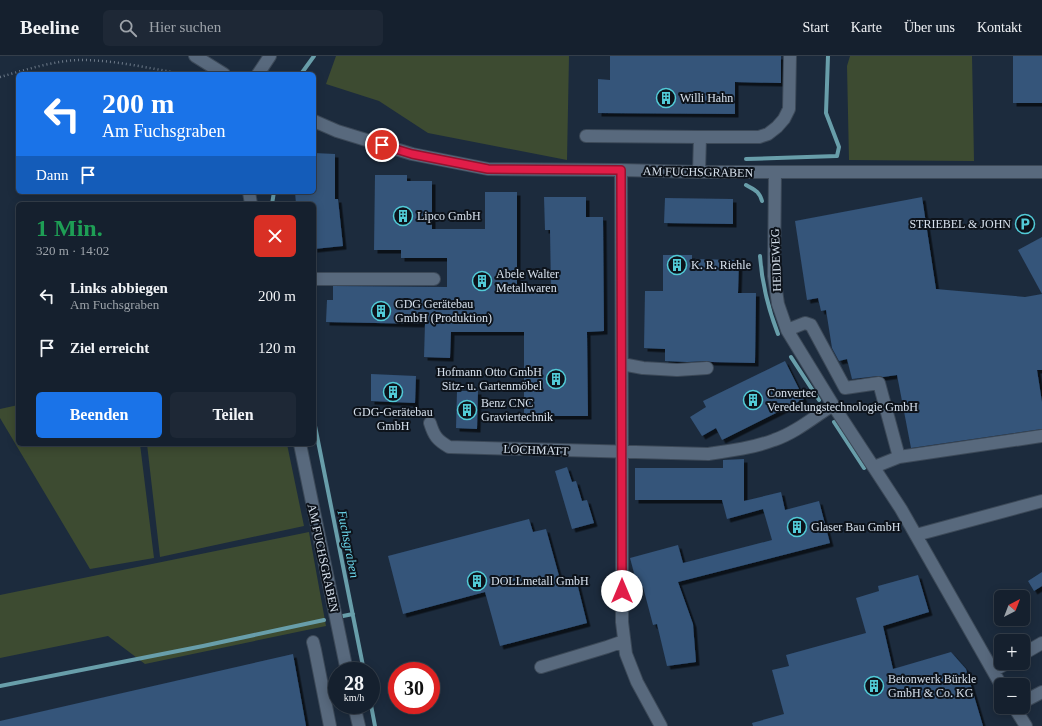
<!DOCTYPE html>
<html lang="de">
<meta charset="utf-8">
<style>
body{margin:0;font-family:Georgia,serif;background:#1e2836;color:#f1f3f6;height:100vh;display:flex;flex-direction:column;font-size:15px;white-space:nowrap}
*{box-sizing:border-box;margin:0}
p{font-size:13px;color:#9da3aa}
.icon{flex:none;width:22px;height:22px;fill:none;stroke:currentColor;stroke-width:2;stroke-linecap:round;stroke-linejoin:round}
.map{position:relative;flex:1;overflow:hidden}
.drawer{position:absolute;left:16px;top:146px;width:300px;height:244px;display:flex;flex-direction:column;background:#15202e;border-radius:6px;box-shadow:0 2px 10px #0003,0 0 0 1px #343e4a}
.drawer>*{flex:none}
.hud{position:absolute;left:16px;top:16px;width:300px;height:122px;border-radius:6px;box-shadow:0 2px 10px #0003,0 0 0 1px #343e4a;background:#1a73e8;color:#fff;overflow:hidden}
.needle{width:26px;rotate:42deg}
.controls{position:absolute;left:994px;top:534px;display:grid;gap:8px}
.controls a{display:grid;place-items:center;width:36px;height:36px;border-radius:6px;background:#15202e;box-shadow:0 2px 10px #0003,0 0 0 1px #343e4a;font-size:20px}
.speed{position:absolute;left:328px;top:606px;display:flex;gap:8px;font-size:20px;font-weight:700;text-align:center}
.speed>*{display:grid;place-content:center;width:52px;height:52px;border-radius:50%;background:#15202e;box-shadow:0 2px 10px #0003,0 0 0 1px #343e4a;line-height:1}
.speed small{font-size:10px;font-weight:400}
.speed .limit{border:6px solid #d22;background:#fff;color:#111}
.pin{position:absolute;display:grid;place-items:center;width:34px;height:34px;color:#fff;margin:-17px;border:2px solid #fff;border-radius:50%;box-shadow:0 1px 4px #0007}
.me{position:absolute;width:44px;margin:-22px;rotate:0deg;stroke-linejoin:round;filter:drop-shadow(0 0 3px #0008)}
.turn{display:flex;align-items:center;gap:14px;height:84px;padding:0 20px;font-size:18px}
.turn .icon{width:52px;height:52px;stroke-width:2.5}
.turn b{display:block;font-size:28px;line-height:34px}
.then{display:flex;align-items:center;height:38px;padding:0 20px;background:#0003;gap:8px;font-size:15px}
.round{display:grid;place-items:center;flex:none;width:42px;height:42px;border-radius:6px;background:#1e2836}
.overview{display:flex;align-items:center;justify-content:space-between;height:68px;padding:0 20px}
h1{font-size:24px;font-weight:700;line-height:30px;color:#1e9e55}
.cta{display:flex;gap:8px;margin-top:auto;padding:8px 20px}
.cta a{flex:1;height:46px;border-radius:6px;background:#1a73e8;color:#fff;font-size:16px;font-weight:700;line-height:46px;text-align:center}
.cta a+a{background:#1e2836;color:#f1f3f6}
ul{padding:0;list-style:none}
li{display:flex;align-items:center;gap:12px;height:52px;padding:0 20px}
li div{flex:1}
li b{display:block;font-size:15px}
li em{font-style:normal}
header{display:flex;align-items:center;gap:24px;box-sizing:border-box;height:56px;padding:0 20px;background:#15202e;border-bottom:1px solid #343e4a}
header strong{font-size:19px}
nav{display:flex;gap:22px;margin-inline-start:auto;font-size:14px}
.search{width:280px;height:36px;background:#1e2836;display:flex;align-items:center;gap:10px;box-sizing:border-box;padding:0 14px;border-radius:6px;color:#9da3aa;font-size:15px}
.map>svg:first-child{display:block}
.green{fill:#3d4b31}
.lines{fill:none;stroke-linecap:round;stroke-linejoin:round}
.stream{stroke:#689eaa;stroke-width:4}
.building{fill:#34547a;filter:url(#shadow)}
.minor-casing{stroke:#3c4958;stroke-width:14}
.path{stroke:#6e7b8a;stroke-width:2.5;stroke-dasharray:1 3;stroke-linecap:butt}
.minor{stroke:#58697d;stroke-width:12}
.route-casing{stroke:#92132f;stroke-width:10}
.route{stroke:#e11d48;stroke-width:7}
.labels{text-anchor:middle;stroke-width:4;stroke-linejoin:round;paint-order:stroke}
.poi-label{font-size:12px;fill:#d7e1ed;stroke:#0d131b;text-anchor:start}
.street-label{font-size:12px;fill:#d7e1ed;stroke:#0d131b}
.water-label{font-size:13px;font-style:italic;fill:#6cd9ee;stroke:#0d131b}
</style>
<header>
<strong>Beeline</strong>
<div class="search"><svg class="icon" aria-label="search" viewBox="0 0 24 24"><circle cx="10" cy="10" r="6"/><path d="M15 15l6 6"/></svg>Hier suchen</div>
<nav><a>Start</a><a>Karte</a><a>Über uns</a><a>Kontakt</a></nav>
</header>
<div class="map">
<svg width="1042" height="670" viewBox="0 0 1042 670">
<defs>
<filter id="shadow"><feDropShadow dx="3.5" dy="3.5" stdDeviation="0" flood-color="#0009"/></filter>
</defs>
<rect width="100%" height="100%" fill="#1c2b3d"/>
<!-- green -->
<path class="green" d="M 336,0 L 569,0 L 567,104 L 428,77 L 379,45 L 326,28 Z
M 850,0 L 972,0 L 974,105 L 849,104 L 847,10 Z
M 18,349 L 18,388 L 140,388 L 154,502 L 90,513 L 0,362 L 0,353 Z
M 147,388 L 287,388 L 304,470 L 160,501 Z
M 309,476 L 326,570 L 145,608 L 108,580 L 0,602 L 0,539 Z"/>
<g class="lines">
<!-- stream -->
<path class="stream" d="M 301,18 L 314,0
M 746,103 L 837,100 L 839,91 L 826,57 L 828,0
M 746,129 C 755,134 759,135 762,145
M 272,148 L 274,136
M 760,200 C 762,229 768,252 778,278
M 791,301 L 819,344
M 314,365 L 364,615
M 834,366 L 864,412
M 343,560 L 353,558
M 0,630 L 203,590 L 324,564
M 371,649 L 375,670"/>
</g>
<!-- building -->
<path class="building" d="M 610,0 L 781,0 L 781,27 L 735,26 L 735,58 L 598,57 L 598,23 L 610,24 Z
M 1013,0 L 1042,0 L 1042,47 L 1013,47 Z
M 314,97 L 335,98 L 335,143 L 338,143 L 343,190 L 314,193 L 314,148 L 296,148 L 295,136 L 314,136 Z
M 375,119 L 407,119 L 407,125 L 432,125 L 432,173 L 485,173 L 485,136 L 517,136 L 517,235 L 551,235 L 550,174 L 545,174 L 544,141 L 586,141 L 586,161 L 603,161 L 604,275 L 587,276 L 588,360 L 524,360 L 524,276 L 451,276 L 450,302 L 424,301 L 425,268 L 326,266 L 327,244 L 333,244 L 333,230 L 447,231 L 447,202 L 401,202 L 401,194 L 374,194 Z
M 922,141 L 936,233 L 1025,241 L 1042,238 L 1018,194 L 1042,181 L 1042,314 L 1037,314 L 1042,346 L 1042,373 L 911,392 L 897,319 L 883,321 L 878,320 L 852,323 L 847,303 L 839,305 L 832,292 L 826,254 L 821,255 L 818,242 L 807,244 L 795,165 Z
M 665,142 L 733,143 L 733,168 L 664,167 Z
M 663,199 L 692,199 L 692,203 L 739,204 L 738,237 L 756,237 L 755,307 L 712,306 L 706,305 L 687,306 L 665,305 L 665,293 L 644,292 L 645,235 L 663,235 Z
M 785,305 L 804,343 L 722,384 L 716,372 L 702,380 L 690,361 L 706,351 L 703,345 Z
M 371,318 L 416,320 L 415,347 L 371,345 Z
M 457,335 L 478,335 L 477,373 L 456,372 Z
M 744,403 L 744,445 L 781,436 L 785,454 L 819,445 L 830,487 L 678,526 L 693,568 L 696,606 L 667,610 L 657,568 L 653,569 L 643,531 L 638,532 L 630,502 L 678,489 L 683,507 L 772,484 L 763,453 L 727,463 L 722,444 L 635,444 L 635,412 L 723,412 L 723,404 Z
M 567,411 L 572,426 L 576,425 L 582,445 L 587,444 L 594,467 L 572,473 L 555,415 Z
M 529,463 L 533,476 L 546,473 L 561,527 L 576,523 L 587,567 L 500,590 L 485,536 L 403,558 L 388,500 Z
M 1042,516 L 1042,530 L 1034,535 L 1028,525 Z
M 918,519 L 929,556 L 883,570 L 893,613 L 951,596 L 966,613 L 983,670 L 753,670 L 752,667 L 784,658 L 772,614 L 789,610 L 786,599 L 866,577 L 856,542 L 879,535 L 878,530 Z
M 293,598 L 306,670 L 0,670 L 0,665 Z"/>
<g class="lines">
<!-- minor casing -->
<g class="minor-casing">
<path id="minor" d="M 195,0 L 224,18
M 258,18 L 270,0
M 314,65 L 337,75 L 412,98 L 488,113 L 621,114 L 699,116 L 1042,116
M 586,80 L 700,81 L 759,81 L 768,78 L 777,71 L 784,63 L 789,53 L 790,0
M 621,114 L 622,397 L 622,566 L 626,598 L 637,626 L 661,670
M 699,116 L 700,81
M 775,116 L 774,220 L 778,248 L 787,274 L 833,349 L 901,453 L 1001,629
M 249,136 L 251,148
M 314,223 L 434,223
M 787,274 L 805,267 L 811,269 L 845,332 L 879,327 L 899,401
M 622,308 L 643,312 L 677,314 L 707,312
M 430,367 C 434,380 437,384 449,391 L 708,398 C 730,395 753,392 774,384 C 795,377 814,361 833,349
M 300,388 L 347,615
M 874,411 L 899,401 L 1042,380
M 916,479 L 1042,445
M 313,586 L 315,594 L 330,670
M 1023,598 L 1042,587
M 541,611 L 607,591 L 624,585
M 993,615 L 1007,607
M 1023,646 L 1042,636
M 354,649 L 359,670
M 1014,651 L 1026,670"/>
</g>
<!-- path -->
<path class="path" d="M 0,21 C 25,14 56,4 81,4 C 116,4 151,13 185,18"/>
<!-- minor -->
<use href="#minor" class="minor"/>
</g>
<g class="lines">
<!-- route casing -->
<g class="route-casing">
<path id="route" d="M 382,89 L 412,98 L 488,113 L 621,114 L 622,535"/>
</g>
<!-- route -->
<use href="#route" class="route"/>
</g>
<!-- icons -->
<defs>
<g id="building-ring" transform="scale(1)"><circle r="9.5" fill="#0d131b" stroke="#52cbd7" stroke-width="1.5"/><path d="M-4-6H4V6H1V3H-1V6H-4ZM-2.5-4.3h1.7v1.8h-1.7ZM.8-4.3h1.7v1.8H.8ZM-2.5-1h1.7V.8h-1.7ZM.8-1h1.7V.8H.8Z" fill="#52cbd7"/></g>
<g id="parking-ring" transform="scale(1)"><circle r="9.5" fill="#0d131b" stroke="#52cbd7" stroke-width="1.5"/><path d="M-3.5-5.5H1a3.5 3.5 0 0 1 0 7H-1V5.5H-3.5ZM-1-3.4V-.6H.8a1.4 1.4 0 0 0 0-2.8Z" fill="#52cbd7"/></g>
</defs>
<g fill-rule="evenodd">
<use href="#building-ring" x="666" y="42"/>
<use href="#building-ring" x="403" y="160"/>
<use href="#parking-ring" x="1025" y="168"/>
<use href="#building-ring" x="677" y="209"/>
<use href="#building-ring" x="482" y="225"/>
<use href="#building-ring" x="381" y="255"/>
<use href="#building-ring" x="556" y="323"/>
<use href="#building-ring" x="393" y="336"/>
<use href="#building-ring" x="753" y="344"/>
<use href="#building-ring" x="467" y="354"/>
<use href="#building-ring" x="797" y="471"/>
<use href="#building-ring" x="477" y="525"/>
<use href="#building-ring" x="874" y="630"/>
</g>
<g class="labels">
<!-- poi labels -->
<g class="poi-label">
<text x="680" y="46">Willi Hahn</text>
<text x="417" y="164">Lipco GmbH</text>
<text x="1011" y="172" text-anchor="end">STRIEBEL &amp; JOHN</text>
<text x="691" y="213">K. R. Riehle</text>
<text x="496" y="222">Abele Walter<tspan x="496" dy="14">Metallwaren</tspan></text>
<text x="395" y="252">GDG Gerätebau<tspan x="395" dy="14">GmbH (Produktion)</tspan></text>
<text x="542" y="320" text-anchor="end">Hofmann Otto GmbH<tspan x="542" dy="14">Sitz- u. Gartenmöbel</tspan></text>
<text x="767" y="341">Convertec<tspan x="767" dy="14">Veredelungstechnologie GmbH</tspan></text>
<text x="481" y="351">Benz CNC<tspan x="481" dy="14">Graviertechnik</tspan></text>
<text x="393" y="360" text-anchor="middle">GDG-Gerätebau<tspan x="393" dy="14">GmbH</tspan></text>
<text x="811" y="475">Glaser Bau GmbH</text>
<text x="491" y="529">DOLLmetall GmbH</text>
<text x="888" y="627">Betonwerk Bürkle<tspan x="888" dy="14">GmbH &amp; Co. KG</tspan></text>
</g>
<!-- street labels -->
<g class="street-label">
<text transform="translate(698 116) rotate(1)" y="4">AM FUCHSGRABEN</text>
<text transform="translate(776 204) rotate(-92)" y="4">HEIDEWEG</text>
<text transform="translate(536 394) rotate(2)" y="4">LOCHMATT</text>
<text transform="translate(323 502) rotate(78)" y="4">AM FUCHSGRABEN</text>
</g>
<!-- water labels -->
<g class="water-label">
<text transform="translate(349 488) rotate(79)" y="5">Fuchsgraben</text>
</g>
</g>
</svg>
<div class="controls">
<a><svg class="needle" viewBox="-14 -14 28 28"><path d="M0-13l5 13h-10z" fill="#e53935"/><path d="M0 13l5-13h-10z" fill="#9da3aa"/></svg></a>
<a>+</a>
<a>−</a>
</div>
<div class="speed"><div>28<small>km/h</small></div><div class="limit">30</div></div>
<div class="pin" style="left:382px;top:89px;background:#d93025"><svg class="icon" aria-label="arrive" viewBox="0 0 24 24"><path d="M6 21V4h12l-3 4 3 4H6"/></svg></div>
<svg class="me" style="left:622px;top:535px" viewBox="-20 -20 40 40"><circle r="19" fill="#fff"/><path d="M0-13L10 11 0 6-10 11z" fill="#e11d48"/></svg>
<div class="hud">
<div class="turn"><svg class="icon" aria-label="left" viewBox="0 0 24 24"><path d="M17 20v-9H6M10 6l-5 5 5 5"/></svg><div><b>200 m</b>Am Fuchsgraben</div></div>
<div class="then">Dann<svg class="icon" aria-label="arrive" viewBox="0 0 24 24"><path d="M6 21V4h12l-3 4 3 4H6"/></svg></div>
</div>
<section class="drawer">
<div class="overview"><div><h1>1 Min.</h1><p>320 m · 14:02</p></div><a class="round" style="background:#d93025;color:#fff"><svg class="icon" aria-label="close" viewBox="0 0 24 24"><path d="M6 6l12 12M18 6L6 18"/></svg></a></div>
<ul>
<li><svg class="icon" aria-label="left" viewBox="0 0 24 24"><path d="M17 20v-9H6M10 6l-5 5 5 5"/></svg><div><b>Links abbiegen</b><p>Am Fuchsgraben</p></div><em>200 m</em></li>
<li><svg class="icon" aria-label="arrive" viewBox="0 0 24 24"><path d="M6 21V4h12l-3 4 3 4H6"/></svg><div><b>Ziel erreicht</b></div><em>120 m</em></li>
</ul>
<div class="cta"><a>Beenden</a><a>Teilen</a></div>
</section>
</div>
